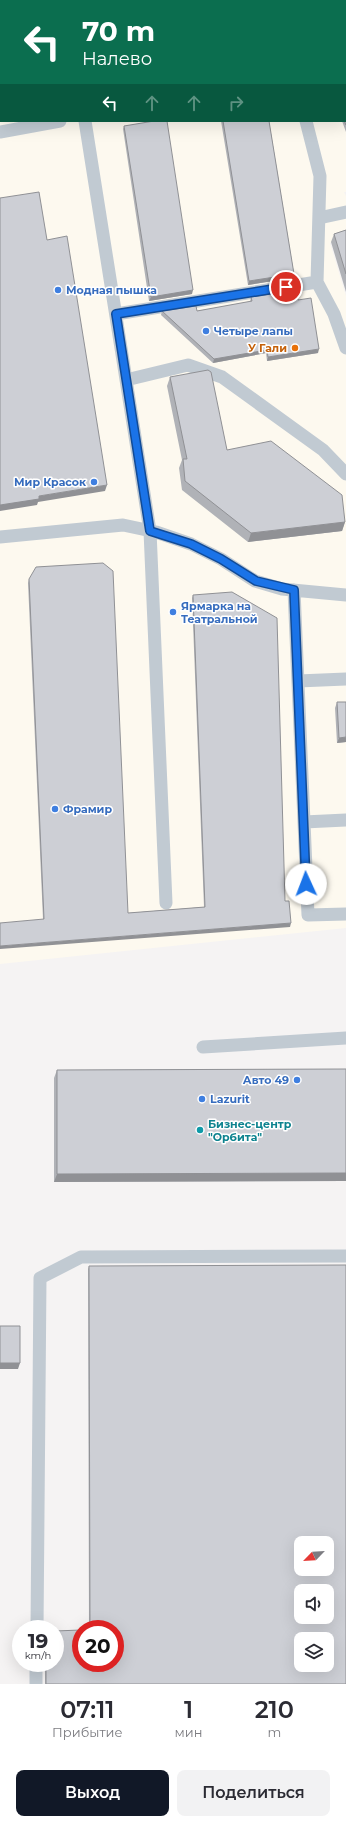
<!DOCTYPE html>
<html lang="ru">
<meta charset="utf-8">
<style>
body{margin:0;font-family:Montserrat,sans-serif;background:#f2f2f3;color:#2b2b33;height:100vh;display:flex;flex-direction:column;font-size:15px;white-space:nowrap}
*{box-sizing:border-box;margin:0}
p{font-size:13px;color:#7c7c81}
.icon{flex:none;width:22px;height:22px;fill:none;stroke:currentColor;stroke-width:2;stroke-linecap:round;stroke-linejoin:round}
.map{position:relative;height:1684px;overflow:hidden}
.sheet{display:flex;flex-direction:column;background:#fff;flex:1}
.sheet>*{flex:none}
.banner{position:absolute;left:0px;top:0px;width:346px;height:122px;box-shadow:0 4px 16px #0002;background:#0b6e4f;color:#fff;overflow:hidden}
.needle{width:26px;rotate:245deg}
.tools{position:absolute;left:294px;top:1536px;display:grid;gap:8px}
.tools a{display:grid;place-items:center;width:40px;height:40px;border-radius:8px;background:#fff;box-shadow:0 4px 16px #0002;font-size:20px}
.speed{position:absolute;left:12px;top:1620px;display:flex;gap:8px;font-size:20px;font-weight:700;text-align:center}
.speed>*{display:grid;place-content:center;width:52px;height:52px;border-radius:50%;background:#fff;box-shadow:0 4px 16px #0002;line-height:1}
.speed small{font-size:10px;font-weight:400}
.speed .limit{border:6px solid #d22;background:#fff;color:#111}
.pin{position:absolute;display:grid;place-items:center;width:34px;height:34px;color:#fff;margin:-17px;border:2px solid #fff;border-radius:50%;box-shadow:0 1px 4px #0007}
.me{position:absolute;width:44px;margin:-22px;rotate:358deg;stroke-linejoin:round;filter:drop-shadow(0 0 3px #0008)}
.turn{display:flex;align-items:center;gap:14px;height:84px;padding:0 16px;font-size:18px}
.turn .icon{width:52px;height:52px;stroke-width:2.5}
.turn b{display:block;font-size:28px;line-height:34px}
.lanes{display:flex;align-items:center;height:38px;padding:0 16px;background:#0003;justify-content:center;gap:20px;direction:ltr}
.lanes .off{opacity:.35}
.eta{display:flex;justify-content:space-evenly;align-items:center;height:68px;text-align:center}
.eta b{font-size:24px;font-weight:600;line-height:28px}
.action{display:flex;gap:8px;margin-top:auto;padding:8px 16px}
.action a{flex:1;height:46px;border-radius:8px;background:#111827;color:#fff;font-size:16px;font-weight:600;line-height:46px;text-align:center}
.action a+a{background:#f2f2f3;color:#2b2b33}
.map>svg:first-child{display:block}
.commercial{fill:#fdf9ef;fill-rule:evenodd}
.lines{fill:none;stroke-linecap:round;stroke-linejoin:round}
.lane{stroke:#c1cad2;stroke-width:13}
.wall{fill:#b0b2b7}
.shaded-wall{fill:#909195}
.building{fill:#cdcfd5;stroke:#909195;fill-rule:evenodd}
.route-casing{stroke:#114b97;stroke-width:10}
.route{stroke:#1a73e8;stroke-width:7}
.shop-dot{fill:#3f7fe0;stroke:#fff;stroke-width:1.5}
.food-dot{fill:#e8710a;stroke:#fff;stroke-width:1.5}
.culture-dot{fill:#0f9aa8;stroke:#fff;stroke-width:1.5}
.labels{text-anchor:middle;stroke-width:3;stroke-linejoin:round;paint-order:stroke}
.shop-label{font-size:11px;font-weight:bold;fill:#366cbe;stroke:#fff;text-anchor:start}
.food-label{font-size:11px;font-weight:bold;fill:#c56008;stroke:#fff;text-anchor:end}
.culture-label{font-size:11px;font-weight:bold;fill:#0d838f;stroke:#fff;text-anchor:start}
</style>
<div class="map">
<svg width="346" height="1684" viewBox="0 0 346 1684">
<rect width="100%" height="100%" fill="#f5f3f3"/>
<!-- commercial -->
<path class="commercial" d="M 0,0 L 346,0 L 346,192 L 344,192 L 346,196 L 346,237 L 330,243 L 346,296 L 346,928 L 0,964 ZM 1,1 L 345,1 L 345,121 L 1,121 Z"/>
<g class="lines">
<!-- lane -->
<path class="lane" d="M 66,0 L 66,1
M 265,0 L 266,1
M 85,121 L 150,531 L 166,903
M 306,121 L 320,176 L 317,282 L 334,314 L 346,348
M 0,132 L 60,121
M 319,218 L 346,212
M 116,314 L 317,282
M 126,380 L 188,365 L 222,377 L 323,450 L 346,474
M 0,537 L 123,525 L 156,532 L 191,544 L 221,559 L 255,581 L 282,589 L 346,595
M 294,590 L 308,915 L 346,914
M 298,681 L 346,679
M 304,822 L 346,820
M 203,1047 L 346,1038
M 37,1629 L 40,1278 L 81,1257 L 346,1256
M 36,1684 L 36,1663"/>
</g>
<!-- wall -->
<path class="wall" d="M 0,0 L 1,1 L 1,117 L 0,117 Z
M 299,0 L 346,0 L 346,132 L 342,121 L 345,121 L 345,1 L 299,1 Z
M 221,121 L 269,121 L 294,274 L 292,278 L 248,285 Z
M 124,126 L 192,294 L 149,301 L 123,129 Z
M 346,230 L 346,292 L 331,242 L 334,234 Z
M 251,297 L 298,300 L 318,353 L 267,361 L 266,353 L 213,363 L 161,315 L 162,311 L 197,311 L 250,302 Z
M 170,377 L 227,450 L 345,522 L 342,531 L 248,542 L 182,490 L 179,468 L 182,460 L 167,386 Z
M 29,579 L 128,913 L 204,907 L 192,598 L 193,595 L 285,901 L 290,927 L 43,919 L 28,583 Z
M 337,702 L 346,742 L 337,743 L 335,708 Z
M 346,1069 L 346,1181 L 54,1182 L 54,1078 L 57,1070 Z
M 89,1266 L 346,1684 L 45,1684 L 45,1663 L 55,1663 L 115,1629 L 89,1629 L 88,1269 Z"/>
<!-- shaded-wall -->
<path class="shaded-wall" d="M 294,274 L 292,278 L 248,285 L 249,281 Z
M 193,290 L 192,294 L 149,301 L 151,297 Z
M 319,349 L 318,353 L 267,361 L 268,357 Z
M 267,350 L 266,353 L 213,363 L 214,359 Z
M 107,485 L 105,491 L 38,502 L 37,505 L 0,511 L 0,505 L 39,496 Z
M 345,522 L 342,531 L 248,542 L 251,533 Z
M 346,737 L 346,742 L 337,743 L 339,738 Z
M 291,923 L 290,927 L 0,949 L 0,946 Z
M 346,1173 L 346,1181 L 54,1182 L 57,1174 Z
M 0,1363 L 20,1363 L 18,1369 L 0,1369 Z"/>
<!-- building -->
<path class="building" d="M 0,0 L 27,0 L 28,1 L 1,1 L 1,109 L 0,102 Z
M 104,0 L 192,0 L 192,1 L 104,1 Z
M 301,0 L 346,0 L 346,125 L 344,121 L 345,121 L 345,1 L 302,1 Z
M 154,121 L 167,121 L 193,290 L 151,297 L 124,126 Z
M 223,121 L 269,121 L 294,274 L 249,281 Z
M 39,192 L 47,240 L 67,236 L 107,485 L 39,496 L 39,499 L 0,505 L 0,198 Z
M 346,230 L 346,274 L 334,234 Z
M 296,290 L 298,300 L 311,298 L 319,349 L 268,357 L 267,350 L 214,359 L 162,311 L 196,306 L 197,311 L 252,301 L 251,297 Z
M 208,370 L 211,372 L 227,450 L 271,441 L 342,495 L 345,522 L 251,533 L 185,481 L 183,459 L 187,459 L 170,377 Z
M 103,563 L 113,571 L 128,913 L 205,907 L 193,595 L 232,592 L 277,618 L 285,901 L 289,901 L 291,923 L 0,946 L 0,923 L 44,919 L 29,579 L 36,567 Z
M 337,702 L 346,702 L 346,737 L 339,738 Z
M 346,1069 L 346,1173 L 57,1174 L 57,1070 Z
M 346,1265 L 346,1684 L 46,1684 L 46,1663 L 55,1663 L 55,1631 L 81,1630 L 81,1663 L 115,1663 L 115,1629 L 90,1629 L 89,1266 ZM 301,1543 L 327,1543 L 327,1569 L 301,1569 ZM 301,1591 L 327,1591 L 327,1617 L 301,1617 ZM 301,1639 L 327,1639 L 327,1665 L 301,1665 Z
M 0,1326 L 20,1326 L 20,1363 L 0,1363 Z"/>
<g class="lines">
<!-- route casing -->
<g class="route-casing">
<path id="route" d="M 286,287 L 116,314 L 150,531 L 191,544 L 221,559 L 256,581 L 294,590 L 306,884"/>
</g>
<!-- route -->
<use href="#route" class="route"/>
</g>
<!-- markers -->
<g class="shop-dot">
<circle cx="58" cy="290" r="4"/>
<circle cx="206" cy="331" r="4"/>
<circle cx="94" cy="482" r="4"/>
<circle cx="173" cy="612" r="4"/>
<circle cx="55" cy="809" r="4"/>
<circle cx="297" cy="1080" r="4"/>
<circle cx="202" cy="1099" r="4"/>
</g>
<circle class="food-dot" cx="295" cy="348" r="4"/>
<circle class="culture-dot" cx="200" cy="1130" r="4"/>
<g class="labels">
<!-- shop labels -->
<g class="shop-label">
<text x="66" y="294">Модная пышка</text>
<text x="214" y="335">Четыре лапы</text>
<text x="86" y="486" text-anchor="end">Мир Красок</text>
<text x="181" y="610">Ярмарка на<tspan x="181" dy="13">Театральной</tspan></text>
<text x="63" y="813">Фрамир</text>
<text x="289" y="1084" text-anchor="end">Авто 49</text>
<text x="210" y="1103">Lazurit</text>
</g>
<!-- food labels -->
<g class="food-label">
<text x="287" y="352">У Гали</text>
</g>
<!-- culture labels -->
<g class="culture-label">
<text x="208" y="1128">Бизнес-центр<tspan x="208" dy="13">"Орбита"</tspan></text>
</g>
</g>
</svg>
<div class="tools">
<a><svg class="needle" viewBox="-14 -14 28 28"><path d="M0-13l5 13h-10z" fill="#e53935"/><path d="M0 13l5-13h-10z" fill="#7c7c81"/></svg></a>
<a><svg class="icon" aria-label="sound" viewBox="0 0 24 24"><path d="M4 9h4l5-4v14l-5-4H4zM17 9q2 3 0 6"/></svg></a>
<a><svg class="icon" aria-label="layers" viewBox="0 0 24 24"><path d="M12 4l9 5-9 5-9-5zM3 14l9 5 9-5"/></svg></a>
</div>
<div class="speed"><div>19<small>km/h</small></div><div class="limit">20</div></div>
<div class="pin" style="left:286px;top:287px;background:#d93025"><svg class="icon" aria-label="arrive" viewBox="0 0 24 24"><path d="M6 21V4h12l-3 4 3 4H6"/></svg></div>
<svg class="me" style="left:306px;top:884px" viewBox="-20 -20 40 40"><circle r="19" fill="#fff"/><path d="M0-13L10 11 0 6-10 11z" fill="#1a73e8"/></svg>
<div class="banner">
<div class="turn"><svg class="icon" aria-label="left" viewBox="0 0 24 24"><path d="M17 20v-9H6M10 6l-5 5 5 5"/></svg><div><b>70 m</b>Налево</div></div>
<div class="lanes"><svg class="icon" aria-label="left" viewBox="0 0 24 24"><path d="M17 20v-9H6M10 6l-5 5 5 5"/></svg><svg class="icon off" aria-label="ahead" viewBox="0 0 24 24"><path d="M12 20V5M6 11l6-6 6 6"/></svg><svg class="icon off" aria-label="ahead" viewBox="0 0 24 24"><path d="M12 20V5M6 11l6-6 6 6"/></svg><svg class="icon off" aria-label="right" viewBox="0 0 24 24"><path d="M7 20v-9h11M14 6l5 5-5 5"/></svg></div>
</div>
</div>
<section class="sheet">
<div class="eta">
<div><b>07:11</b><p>Прибытие</p></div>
<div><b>1</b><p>мин</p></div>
<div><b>210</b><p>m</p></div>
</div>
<div class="action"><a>Выход</a><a>Поделиться</a></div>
</section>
